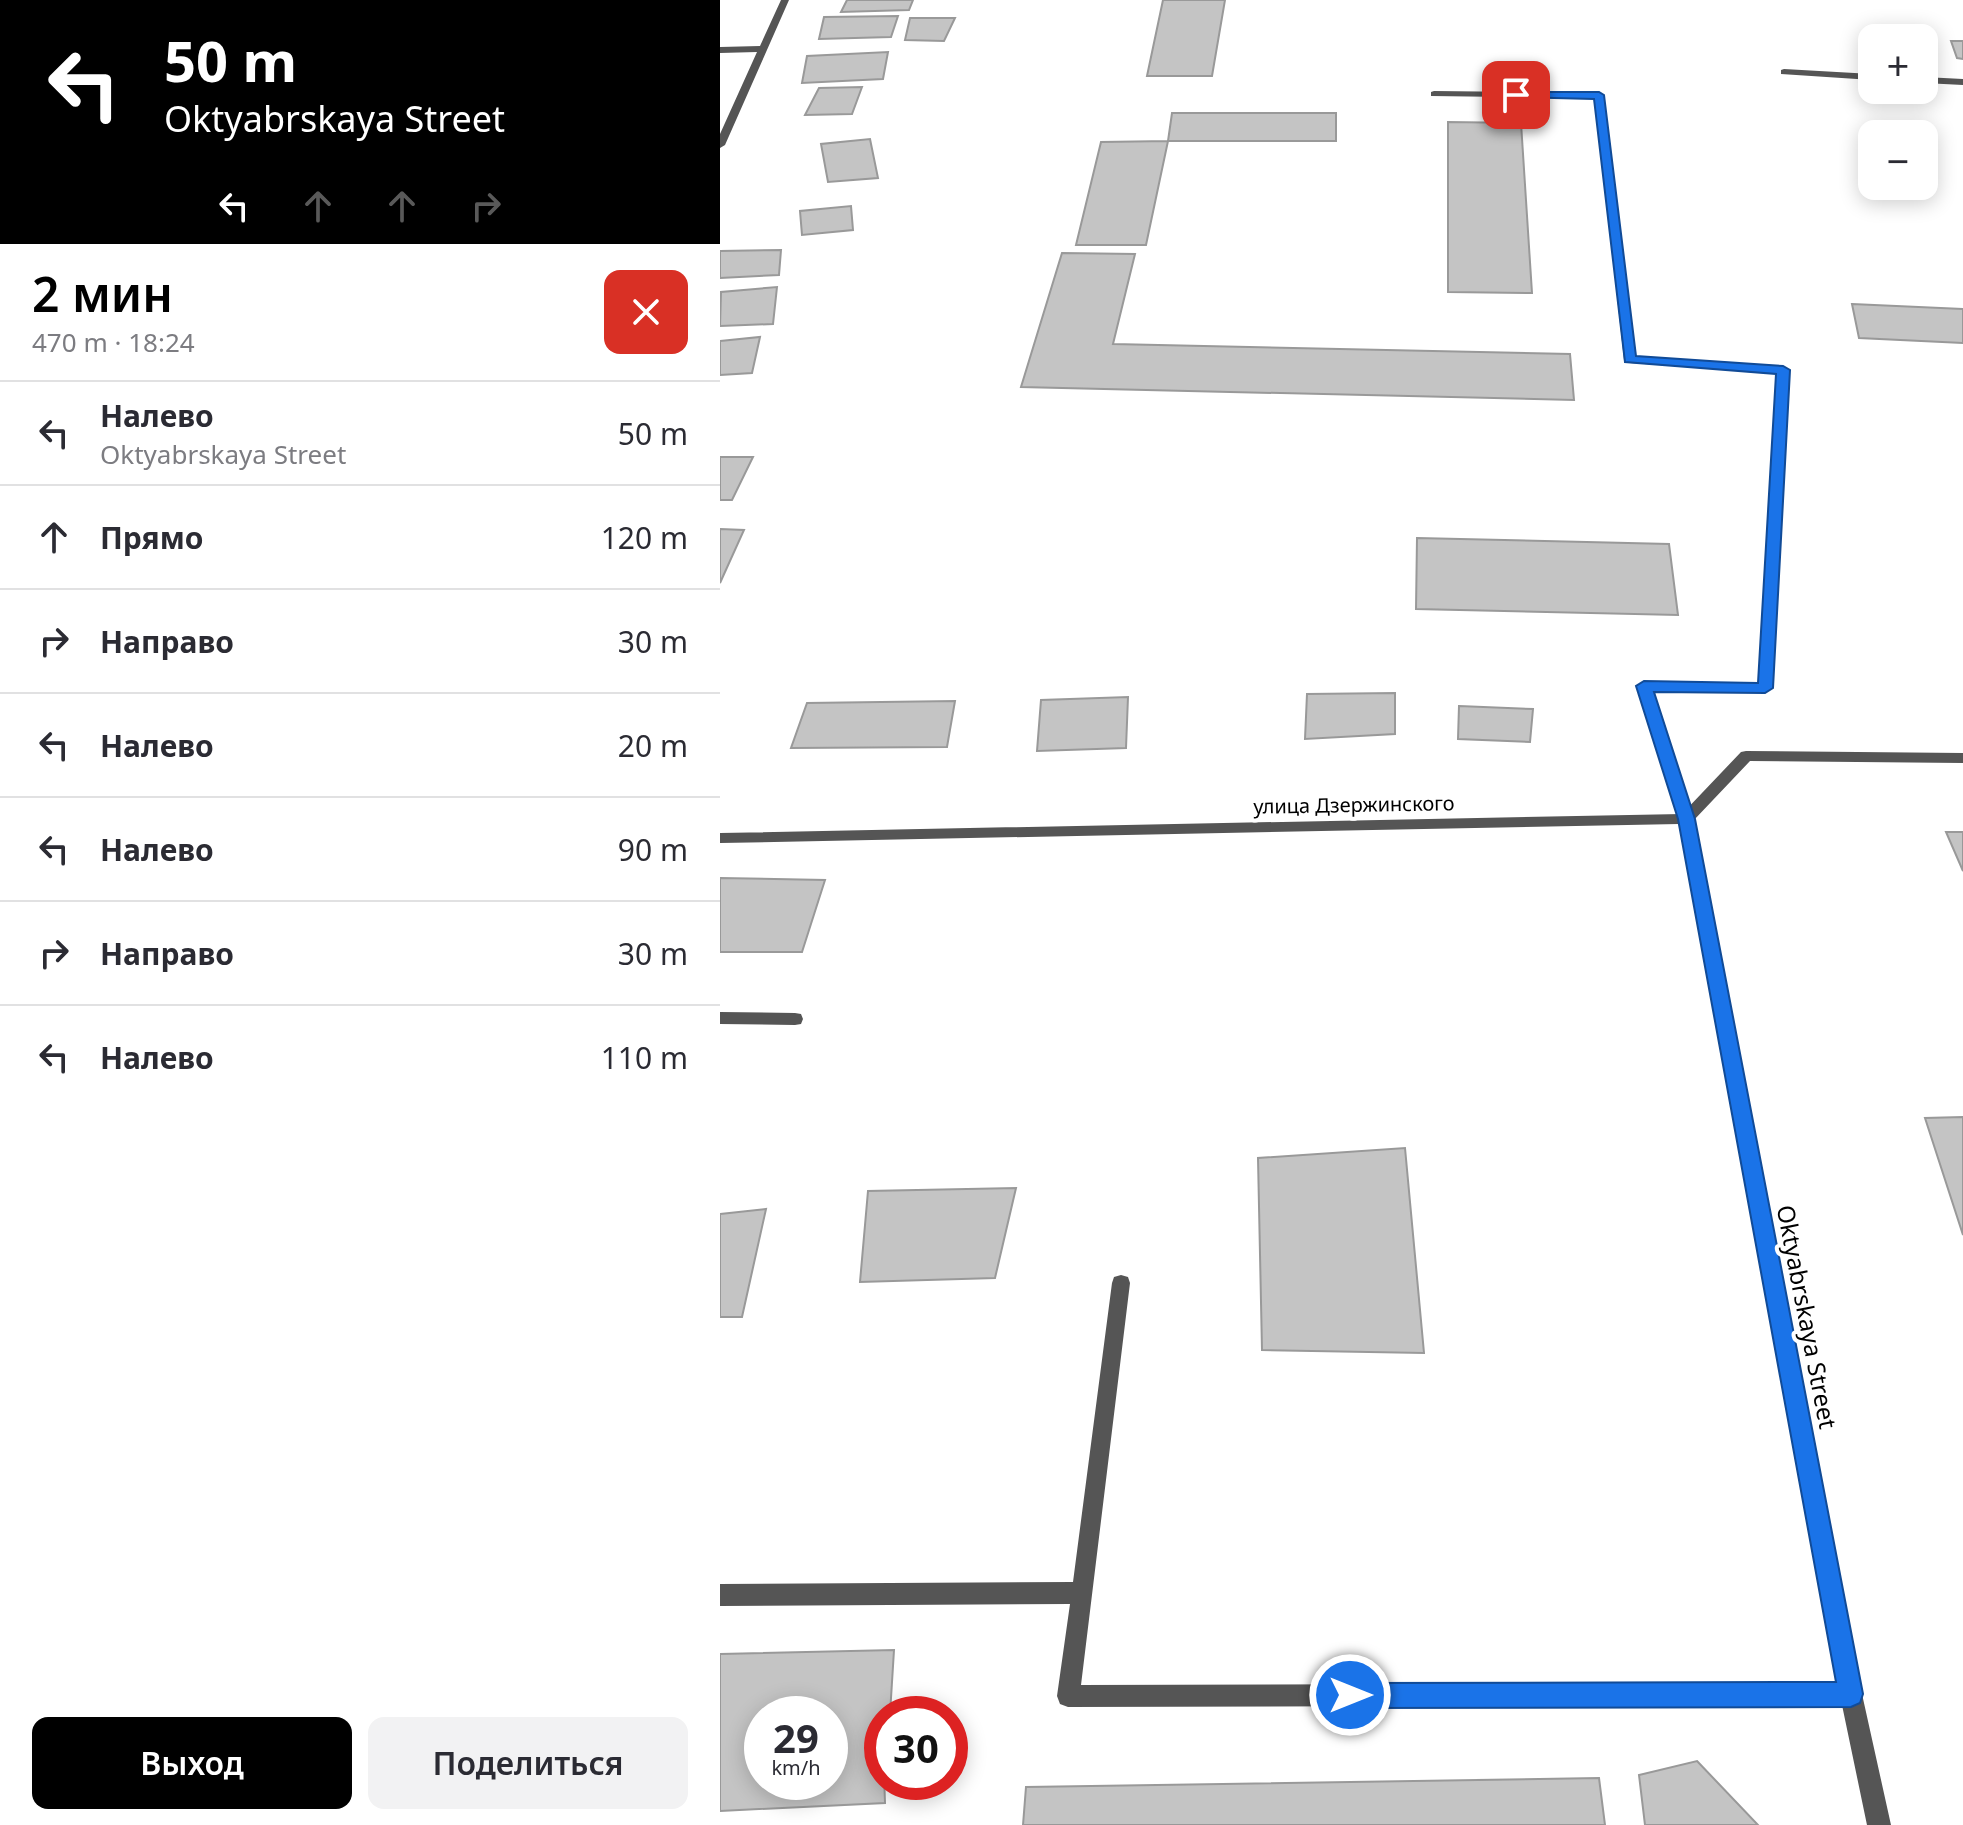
<!DOCTYPE html>
<html lang="ru">
<meta charset="utf-8">
<style>
body{margin:0;font-family:"Noto Sans",sans-serif;background:#f2f2f3;color:#2b2b33;height:100vh;display:flex;flex-direction:column;font-size:30px;white-space:nowrap}
*{box-sizing:border-box;margin:0}
p{font-size:26px;color:#7c7c81}
.icon{flex:none;width:44px;height:44px;fill:none;stroke:currentColor;stroke-width:2;stroke-linecap:round;stroke-linejoin:round}
.map{position:relative;flex:1;overflow:hidden}
.drawer{display:flex;flex-direction:column;background:#fff;width:720px}
.drawer>*{flex:none}
.hud{background:#000;color:#fff;overflow:hidden}
.fabs{position:absolute;left:1138px;top:24px;display:grid;gap:16px}
.fabs a{display:grid;place-items:center;width:80px;height:80px;border-radius:16px;background:#fff;box-shadow:0 4px 20px #0003;font-size:40px}
.speed{position:absolute;left:24px;top:1696px;display:flex;gap:16px;font-size:40px;font-weight:700;text-align:center}
.speed>*{display:grid;place-content:center;width:104px;height:104px;border-radius:50%;background:#fff;box-shadow:0 4px 20px #0003;line-height:1}
.speed small{font-size:20px;font-weight:400}
.speed .limit{border:12px solid #d22;background:#fff;color:#111}
.pin{position:absolute;display:grid;place-items:center;width:68px;height:68px;color:#fff;margin:-34px;border-radius:16px;box-shadow:0 4px 12px #0006}
.me{position:absolute;width:88px;margin:-44px;rotate:90deg;stroke-linejoin:round;filter:drop-shadow(0 0 6px #0008)}
.turn{display:flex;align-items:center;gap:28px;height:168px;padding:0 32px;font-size:36px}
.turn .icon{width:104px;height:104px;stroke-width:2.5}
.turn b{display:block;font-size:56px;line-height:68px}
.lanes{display:flex;align-items:center;height:76px;padding:0 32px;background:#0003;justify-content:center;gap:40px;direction:ltr}
.lanes .off{opacity:.35}
.round{display:grid;place-items:center;flex:none;width:84px;height:84px;border-radius:16px;background:#f2f2f3}
.head{display:flex;align-items:center;justify-content:space-between;height:136px;padding:0 32px}
h1{font-size:48px;font-weight:600;line-height:60px;color:#000}
.button{display:flex;gap:16px;margin-top:auto;padding:16px 32px}
.button a{flex:1;height:92px;border-radius:16px;background:#000;color:#fff;font-size:32px;font-weight:600;line-height:92px;text-align:center}
.button a+a{background:#f2f2f3;color:#2b2b33}
ul{padding:0;list-style:none}
li{display:flex;align-items:center;gap:24px;height:104px;padding:0 32px;border-top:2px solid #e1e1e2}
li div{flex:1}
li b{display:block;font-size:30px}
li em{font-style:normal}
main{display:flex;flex:1;min-height:0}
.map>svg:first-child{display:block}
.building{fill:#c4c4c4;stroke:#999;stroke-width:2;fill-rule:evenodd}
.lines{fill:none;stroke-linecap:round;stroke-linejoin:round}
.service{fill:#555;fill-rule:evenodd}
.minor{fill:#555;fill-rule:evenodd}
.route{fill:#1a73e8;stroke:#114b97;stroke-width:2}
.labels{text-anchor:middle;stroke-width:8;stroke-linejoin:round;paint-order:stroke}
.street-label{font-size:20px;fill:#000;stroke:#fff}
.near-street-label{font-size:24px;fill:#000;stroke:#fff}
</style>
<main>
<section class="drawer">
<div class="hud">
<div class="turn"><svg class="icon" aria-label="left" viewBox="0 0 24 24"><path d="M17 20v-9H6M10 6l-5 5 5 5"/></svg><div><b>50 m</b>Oktyabrskaya Street</div></div>
<div class="lanes"><svg class="icon" aria-label="left" viewBox="0 0 24 24"><path d="M17 20v-9H6M10 6l-5 5 5 5"/></svg><svg class="icon off" aria-label="ahead" viewBox="0 0 24 24"><path d="M12 20V5M6 11l6-6 6 6"/></svg><svg class="icon off" aria-label="ahead" viewBox="0 0 24 24"><path d="M12 20V5M6 11l6-6 6 6"/></svg><svg class="icon off" aria-label="right" viewBox="0 0 24 24"><path d="M7 20v-9h11M14 6l5 5-5 5"/></svg></div>
</div>
<div class="head"><div><h1>2 мин</h1><p>470 m · 18:24</p></div><a class="round" style="background:#d93025;color:#fff"><svg class="icon" aria-label="close" viewBox="0 0 24 24"><path d="M6 6l12 12M18 6L6 18"/></svg></a></div>
<ul>
<li><svg class="icon" aria-label="left" viewBox="0 0 24 24"><path d="M17 20v-9H6M10 6l-5 5 5 5"/></svg><div><b>Налево</b><p>Oktyabrskaya Street</p></div><em>50 m</em></li>
<li><svg class="icon" aria-label="ahead" viewBox="0 0 24 24"><path d="M12 20V5M6 11l6-6 6 6"/></svg><div><b>Прямо</b></div><em>120 m</em></li>
<li><svg class="icon" aria-label="right" viewBox="0 0 24 24"><path d="M7 20v-9h11M14 6l5 5-5 5"/></svg><div><b>Направо</b></div><em>30 m</em></li>
<li><svg class="icon" aria-label="left" viewBox="0 0 24 24"><path d="M17 20v-9H6M10 6l-5 5 5 5"/></svg><div><b>Налево</b></div><em>20 m</em></li>
<li><svg class="icon" aria-label="left" viewBox="0 0 24 24"><path d="M17 20v-9H6M10 6l-5 5 5 5"/></svg><div><b>Налево</b></div><em>90 m</em></li>
<li><svg class="icon" aria-label="right" viewBox="0 0 24 24"><path d="M7 20v-9h11M14 6l5 5-5 5"/></svg><div><b>Направо</b></div><em>30 m</em></li>
<li><svg class="icon" aria-label="left" viewBox="0 0 24 24"><path d="M17 20v-9H6M10 6l-5 5 5 5"/></svg><div><b>Налево</b></div><em>110 m</em></li>
</ul>
<div class="button"><a>Выход</a><a>Поделиться</a></div>
</section>
<div class="map">
<svg width="1243" height="1825" viewBox="0 0 1243 1825">
<rect width="100%" height="100%" fill="#fff"/>
<!-- building -->
<path class="building" d="M 127,0 L 193,0 L 189,10 L 121,12 Z
M 443,0 L 505,0 L 492,76 L 427,76 Z
M 178,16 L 171,37 L 99,39 L 104,17 Z
M 190,18 L 235,18 L 224,41 L 185,40 Z
M 1231,41 L 1243,41 L 1243,59 L 1237,58 Z
M 168,52 L 163,79 L 82,83 L 87,56 Z
M 142,87 L 132,114 L 85,115 L 99,88 Z
M 452,113 L 616,113 L 616,141 L 448,141 Z
M 728,122 L 801,123 L 812,293 L 728,292 Z
M 150,139 L 158,178 L 108,182 L 101,144 Z
M 448,141 L 426,245 L 356,245 L 381,142 Z
M 131,206 L 133,230 L 82,235 L 80,211 Z
M 61,250 L 59,275 L 0,278 L 0,251 Z
M 342,253 L 415,254 L 393,344 L 850,354 L 854,400 L 301,387 Z
M 57,287 L 53,324 L 0,326 L 1,292 Z
M 1132,304 L 1243,309 L 1243,343 L 1139,338 Z
M 40,337 L 32,373 L 0,375 L 0,341 Z
M 0,457 L 33,457 L 12,500 L 0,500 Z
M 0,529 L 24,530 L 0,583 Z
M 697,538 L 949,544 L 958,615 L 696,609 Z
M 675,693 L 675,734 L 585,739 L 587,694 Z
M 408,697 L 406,748 L 317,751 L 321,700 Z
M 235,701 L 227,747 L 71,748 L 87,703 Z
M 739,706 L 813,709 L 810,742 L 738,739 Z
M 1226,832 L 1243,832 L 1243,871 Z
M 0,878 L 105,880 L 82,952 L 0,952 Z
M 1243,1117 L 1243,1235 L 1205,1118 Z
M 685,1148 L 704,1353 L 542,1350 L 538,1158 Z
M 296,1188 L 275,1278 L 140,1282 L 148,1191 Z
M 46,1209 L 22,1317 L 0,1317 L 0,1214 Z
M 174,1650 L 170,1714 L 162,1714 L 165,1803 L 0,1811 L 0,1654 ZM 42,1714 L 110,1714 L 110,1782 L 42,1782 Z
M 977,1761 L 1038,1825 L 925,1825 L 919,1775 Z
M 879,1778 L 885,1825 L 303,1825 L 306,1787 Z"/>
<g class="lines">
<!-- service -->
<path class="service" d="M 1064,69 L 1152,74 L 1152,80 L 1061,74 L 1061,70 Z
M 1204,77 L 1243,79 L 1243,85 L 1204,83 Z
M 714,91 L 882,93 L 915,357 L 1063,367 L 1069,370 L 1052,688 L 1045,693 L 933,691 L 974,819 L 971,823 L 966,824 L 958,819 L 917,686 L 924,681 L 1038,683 L 1057,373 L 910,363 L 904,360 L 875,98 L 711,96 L 711,92 Z"/>
<!-- minor -->
<path class="minor" d="M 61,0 L 69,0 L 5,145 L 0,148 L 0,134 L 37,52 L 0,53 L 0,47 L 40,46 Z
M 1026,751 L 1243,753 L 1243,763 L 1030,761 L 974,820 L 1142,1694 L 1171,1825 L 1147,1825 L 1122,1705 L 348,1707 L 340,1704 L 337,1696 L 350,1604 L 0,1606 L 0,1584 L 353,1582 L 392,1283 L 394,1277 L 401,1275 L 408,1277 L 410,1283 L 361,1685 L 1118,1683 L 959,824 L 0,843 L 0,833 L 962,814 L 1021,752 Z
M 0,1012 L 75,1013 L 81,1014 L 83,1019 L 81,1024 L 75,1025 L 0,1024 Z"/>
</g>
<!-- route -->
<path class="route" d="M 796,92 L 879,92 L 884,95 L 916,356 L 1063,366 L 1070,370 L 1053,688 L 1045,693 L 934,692 L 975,819 L 1143,1694 L 1140,1703 L 1131,1707 L 630,1708 L 621,1704 L 617,1695 L 621,1686 L 630,1683 L 1116,1682 L 958,819 L 916,686 L 924,681 L 1038,683 L 1056,374 L 905,362 L 874,99 L 792,97 L 791,95 Z"/>
<g class="labels">
<!-- street labels -->
<g class="street-label">
<text transform="translate(634 805) rotate(-1)" y="7">улица Дзержинского</text>
</g>
<!-- near-street labels -->
<g class="near-street-label">
<text transform="translate(1086 1317) rotate(79)" y="8">Oktyabrskaya Street</text>
</g>
</g>
</svg>
<div class="fabs">
<a>+</a>
<a>−</a>
</div>
<div class="speed"><div>29<small>km/h</small></div><div class="limit">30</div></div>
<div class="pin" style="left:796px;top:95px;background:#d93025"><svg class="icon" aria-label="arrive" viewBox="0 0 24 24"><path d="M6 21V4h12l-3 4 3 4H6"/></svg></div>
<svg class="me" style="left:630px;top:1695px" viewBox="-20 -20 40 40"><circle r="17" fill="#1a73e8" stroke="#fff" stroke-width="3"/><path d="M0-11L8 9 0 5-8 9z" fill="#fff"/></svg>
</div>
</main>
